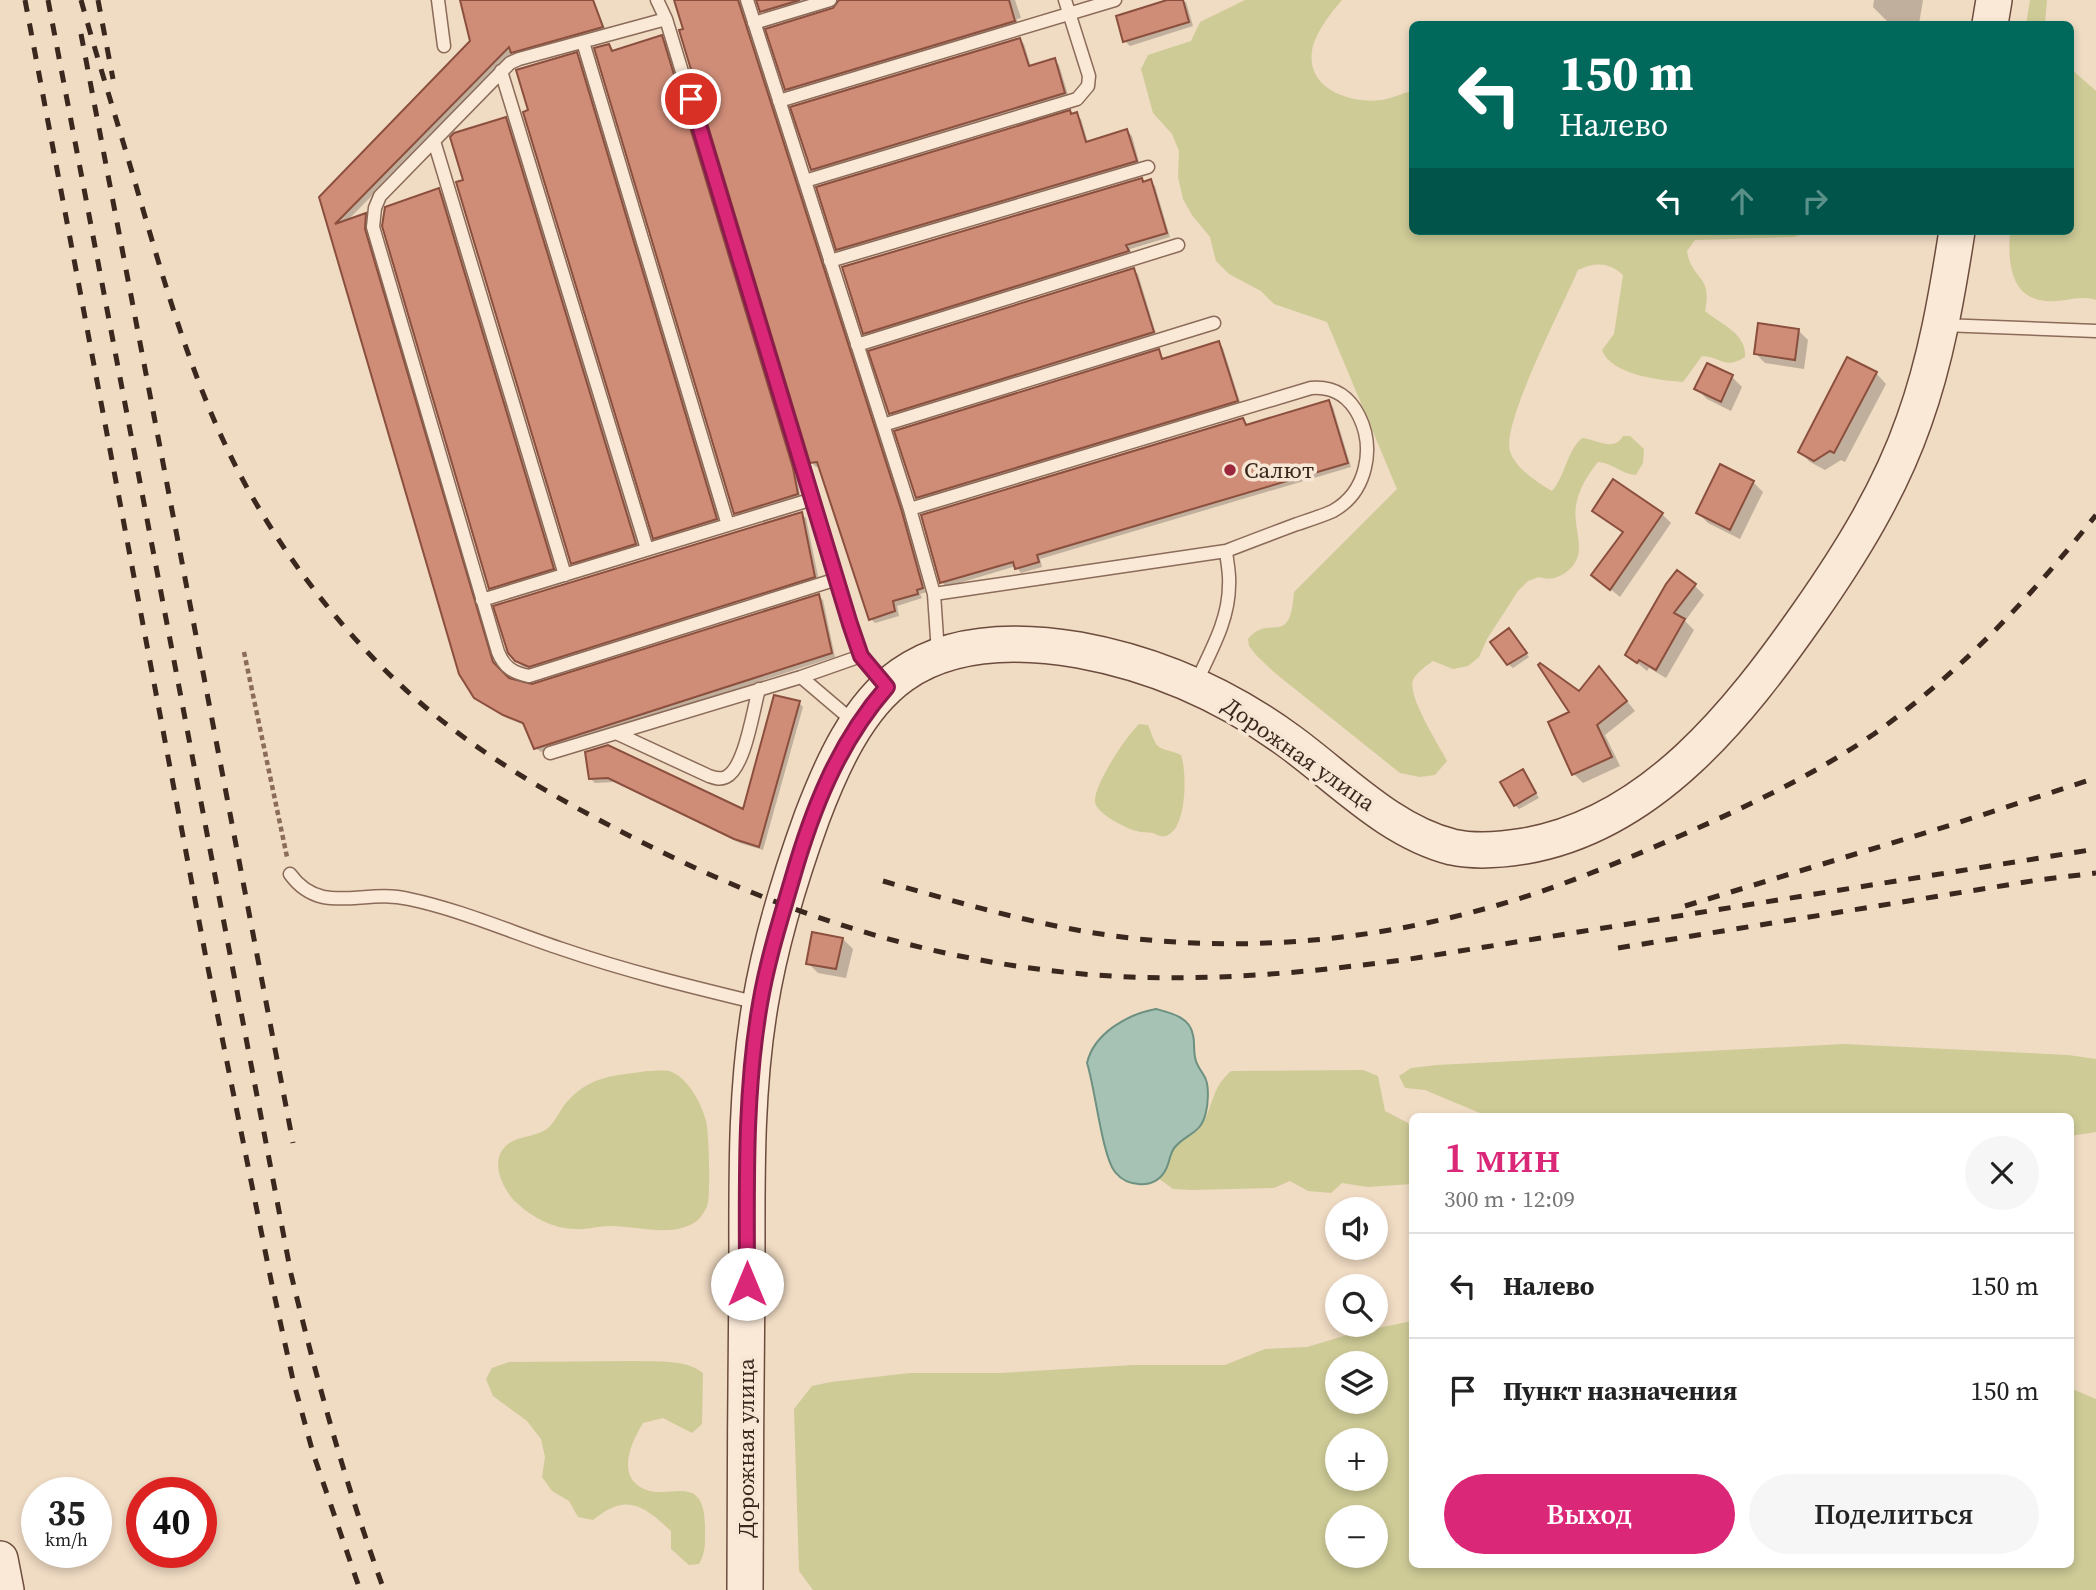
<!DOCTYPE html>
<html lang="ru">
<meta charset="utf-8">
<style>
body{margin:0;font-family:"Source Serif 4",serif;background:#f6f6f6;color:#222;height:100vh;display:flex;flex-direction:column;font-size:26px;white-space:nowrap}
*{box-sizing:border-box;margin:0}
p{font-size:23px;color:#767676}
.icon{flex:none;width:38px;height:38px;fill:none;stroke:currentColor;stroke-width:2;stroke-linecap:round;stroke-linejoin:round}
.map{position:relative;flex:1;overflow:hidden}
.details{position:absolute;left:1409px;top:1113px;width:665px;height:455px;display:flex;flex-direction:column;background:#fff;border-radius:10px;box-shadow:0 4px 10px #0003}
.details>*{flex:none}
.guide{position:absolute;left:1409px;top:21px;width:665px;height:214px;border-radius:10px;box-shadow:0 4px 10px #0003;background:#00695c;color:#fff;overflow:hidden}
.buttons{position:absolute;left:1325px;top:1197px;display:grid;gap:14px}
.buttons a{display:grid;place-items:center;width:63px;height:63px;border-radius:50%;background:#fff;box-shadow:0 4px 10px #0003;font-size:35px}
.speed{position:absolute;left:21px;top:1477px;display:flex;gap:14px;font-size:35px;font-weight:700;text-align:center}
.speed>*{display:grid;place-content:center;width:91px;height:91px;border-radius:50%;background:#fff;box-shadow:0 4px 10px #0003;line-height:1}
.speed small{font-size:18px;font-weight:400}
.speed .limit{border:10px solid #d22;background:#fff;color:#111}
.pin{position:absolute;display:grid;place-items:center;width:60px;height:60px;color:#fff;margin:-30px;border:4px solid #fff;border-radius:50%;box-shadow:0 2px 7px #0007}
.me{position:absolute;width:77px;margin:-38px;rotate:0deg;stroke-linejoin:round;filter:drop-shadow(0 0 5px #0008)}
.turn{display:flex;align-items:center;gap:24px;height:147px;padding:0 35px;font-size:32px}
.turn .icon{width:91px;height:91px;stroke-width:2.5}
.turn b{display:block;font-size:49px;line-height:60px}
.lanes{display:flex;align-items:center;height:66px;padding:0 35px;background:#0003;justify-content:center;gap:35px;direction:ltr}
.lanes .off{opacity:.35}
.round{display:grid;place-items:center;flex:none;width:74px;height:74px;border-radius:37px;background:#f6f6f6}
.head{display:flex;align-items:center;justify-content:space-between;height:119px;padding:0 35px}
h1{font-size:42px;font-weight:600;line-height:52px;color:#db2777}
.cta{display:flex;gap:14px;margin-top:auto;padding:14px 35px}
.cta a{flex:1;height:80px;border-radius:42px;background:#db2777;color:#fff;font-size:28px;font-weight:600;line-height:80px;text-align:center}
.cta a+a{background:#f6f6f6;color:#222}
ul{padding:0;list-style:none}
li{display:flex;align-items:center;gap:21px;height:105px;padding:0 35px;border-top:2px solid #e0e0e0}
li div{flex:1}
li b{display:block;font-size:26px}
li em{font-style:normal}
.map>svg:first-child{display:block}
.green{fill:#cecb97;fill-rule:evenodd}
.water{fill:#a6c2b5;stroke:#6c9181;stroke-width:2}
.shadow{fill:#0003}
.building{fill:#cf8d78;stroke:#8b4f3e;stroke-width:2}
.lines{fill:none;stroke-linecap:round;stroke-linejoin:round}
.lane-casing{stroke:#8b6b59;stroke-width:15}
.secondary-casing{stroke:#6c4c3d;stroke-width:38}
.path{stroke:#8b6b59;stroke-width:4.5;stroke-dasharray:5 3.5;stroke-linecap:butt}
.lane{stroke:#fae9d7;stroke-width:12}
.secondary{stroke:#fae9d7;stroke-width:35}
.rail{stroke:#3a271e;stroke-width:5;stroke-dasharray:12 12;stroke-linecap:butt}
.route-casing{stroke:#8e194d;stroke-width:18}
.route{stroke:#db2777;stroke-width:12}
.poi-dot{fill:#9c273d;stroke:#f7e6d3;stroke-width:2.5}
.labels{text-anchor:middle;stroke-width:7;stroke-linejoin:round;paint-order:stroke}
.poi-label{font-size:23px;fill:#3a271e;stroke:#f7e6d3;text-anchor:start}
.street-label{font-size:23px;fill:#3a271e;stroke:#f7e6d3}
</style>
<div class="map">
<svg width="2096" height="1590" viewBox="0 0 2096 1590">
<rect width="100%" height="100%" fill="#f0dbc3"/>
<!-- green -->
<path class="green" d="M 1245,0 L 1342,0 C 1330,14 1315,33 1312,51 C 1306,89 1351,104 1381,100 C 1391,99 1402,93 1412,91 L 1412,231 L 1812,231 L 1794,237 L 1695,240 L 1687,251 C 1691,280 1713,274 1705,311 C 1720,324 1747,333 1745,357 C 1724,370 1722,357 1702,356 L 1683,382 C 1659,380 1611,375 1602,350 L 1614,334 L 1623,275 C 1609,262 1594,262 1578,270 C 1565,301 1501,424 1510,451 C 1515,468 1537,482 1552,491 C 1566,475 1566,452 1582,438 C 1598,440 1614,452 1623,436 L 1630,436 L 1644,449 L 1643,463 L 1636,475 C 1621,474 1613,463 1598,462 C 1588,474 1578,490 1576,506 C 1572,530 1591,555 1565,573 C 1556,579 1549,580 1539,577 L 1528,581 L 1518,591 L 1487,639 L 1479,657 L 1468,666 L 1453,669 L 1433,661 C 1426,666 1417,672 1413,680 C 1407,696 1439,745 1447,761 L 1435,775 L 1420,777 L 1400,773 L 1275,673 L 1257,656 L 1249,646 L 1248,639 C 1270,612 1290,650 1294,592 L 1397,489 L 1327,322 L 1274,304 L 1261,291 L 1229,274 L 1216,261 L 1210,237 L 1192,215 L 1183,199 L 1178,177 L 1179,151 L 1172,134 L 1153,113 L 1141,69 L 1148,55 L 1191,41 L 1200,22 Z
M 2030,0 L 2047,0 L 2045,24 L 2026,24 Z
M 2070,68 L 2096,91 L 2096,300 C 2080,294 2062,303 2046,301 C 2009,298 2008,260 2010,231 L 2070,231 Z
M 1139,724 L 1148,725 C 1151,731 1152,737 1155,742 C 1159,751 1172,750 1181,755 C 1187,772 1187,826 1168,835 C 1162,838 1158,835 1153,833 C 1147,832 1142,833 1137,831 C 1126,829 1096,813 1095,802 C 1093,786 1127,735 1139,724 Z
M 1844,1044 L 2068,1055 L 2096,1059 L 2096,1132 L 2070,1136 L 2070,1116 L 1487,1116 L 1425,1090 L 1405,1088 L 1399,1076 L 1411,1068 L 1437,1065 Z
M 1363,1070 L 1378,1076 L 1385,1111 L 1412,1125 L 1412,1184 L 1368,1187 L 1342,1183 L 1331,1193 L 1308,1191 L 1290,1181 L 1274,1188 L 1192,1190 L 1173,1189 L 1158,1178 C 1169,1167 1166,1156 1177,1145 C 1184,1137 1197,1135 1202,1125 C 1214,1104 1211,1089 1231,1071 Z
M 647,1071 C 654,1071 663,1070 669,1071 C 687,1076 702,1104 706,1121 C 709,1132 711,1197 707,1206 C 706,1209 701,1217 699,1219 C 677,1239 637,1226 611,1226 C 598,1226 586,1230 574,1229 C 552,1228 533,1218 517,1203 C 501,1189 486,1154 513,1141 C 523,1136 538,1136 548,1128 C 555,1122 560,1110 566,1103 C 590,1075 614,1076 647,1071 Z
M 1412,1321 L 1412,1564 L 2070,1564 L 2070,1388 L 2096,1399 L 2096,1590 L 813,1590 L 799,1571 L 794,1409 L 812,1386 L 831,1382 L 910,1373 L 1001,1373 L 1133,1365 L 1225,1365 L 1265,1349 L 1307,1347 L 1354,1333 ZM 1337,1363 L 1376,1363 L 1376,1402 L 1337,1402 ZM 1337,1440 L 1376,1440 L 1376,1479 L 1337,1479 ZM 1376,1517 L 1376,1556 L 1337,1556 L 1337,1517 Z
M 636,1361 C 659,1362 685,1359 703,1373 L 702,1424 L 692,1433 L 663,1418 L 643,1423 C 632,1441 615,1476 644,1489 C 669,1501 705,1470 705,1528 C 705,1542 706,1552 699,1564 L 689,1565 L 671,1549 L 671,1531 C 642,1504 626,1493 593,1520 L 578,1517 L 569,1501 L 552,1491 L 542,1477 L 545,1457 L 541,1439 L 527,1421 L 493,1396 L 486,1379 L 492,1368 L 509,1362 Z"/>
<!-- water -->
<path class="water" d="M 1156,1009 C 1171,1013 1190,1017 1193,1035 C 1195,1043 1193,1053 1196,1061 C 1198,1068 1204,1074 1206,1080 C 1209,1088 1208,1104 1206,1112 C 1201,1135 1188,1132 1175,1147 C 1169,1154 1170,1163 1165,1171 C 1154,1190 1127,1187 1115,1172 C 1102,1156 1095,1087 1087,1063 C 1094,1033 1128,1014 1156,1009 Z"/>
<!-- shadow -->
<path class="shadow" d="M 461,0 L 594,0 L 606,31 L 517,57 L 513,52 L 346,222 L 365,215 L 369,220 L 368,235 L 494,662 L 500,674 L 504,677 L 532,686 L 819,596 L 823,600 L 835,657 L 541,752 L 536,748 L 527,726 L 509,719 L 481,702 L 320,198 L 471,41 Z
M 676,0 L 745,0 L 742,3 L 750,32 L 906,518 L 927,592 L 920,594 L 922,598 L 897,606 L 899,616 L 875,623 L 871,619 L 820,466 L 816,467 L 812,463 Z
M 757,0 L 818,0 L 766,16 Z
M 840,0 L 1015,0 L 1021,18 L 1017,19 L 1018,25 L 791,94 L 787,89 Z
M 1173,0 L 1186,2 L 1193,26 L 1130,46 L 1125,41 Z
M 1874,0 L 1923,0 L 1919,24 L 1888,22 L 1873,7 Z
M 661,37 L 666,42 L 796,474 L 801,499 L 740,518 L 735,513 L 609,45 L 614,52 Z
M 1020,40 L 1024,44 L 1031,67 L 1054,60 L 1059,65 L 1069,98 L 817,174 L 812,169 Z
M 576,54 L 581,59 L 721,524 L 659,542 L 655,538 L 531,111 Z
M 1070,112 L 1081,119 L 1088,143 L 1127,131 L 1132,136 L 1140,166 L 842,254 L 838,249 Z
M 505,119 L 510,124 L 640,548 L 577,567 L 572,563 L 465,181 Z
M 1141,180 L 1145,183 L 1150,181 L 1155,186 L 1170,237 L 1130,249 L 1132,256 L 869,338 L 865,333 Z
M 439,190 L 443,195 L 557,573 L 495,592 L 490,588 Z
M 1133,270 L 1138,274 L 1157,337 L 895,418 L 890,413 Z
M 1798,330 L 1808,340 L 1804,369 L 1765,363 L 1755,353 Z
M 1219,343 L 1223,348 L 1241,405 L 922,502 L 917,497 L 1158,351 L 1164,360 Z
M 1708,365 L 1732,377 L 1742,387 L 1731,411 L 1707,399 L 1697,389 Z
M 1876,373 L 1886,384 L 1845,462 L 1841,460 L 1825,470 L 1810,462 L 1800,452 Z
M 1329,402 L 1333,407 L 1351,467 L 1040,559 L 1042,567 L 1021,573 L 1016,566 L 946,587 L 942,582 L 1243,420 L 1248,426 Z
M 1613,482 L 1662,514 L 1671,523 L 1620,597 L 1593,575 L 1624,534 L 1594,511 Z
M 1753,482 L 1763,492 L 1740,539 L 1708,523 L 1698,513 Z
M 801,514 L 806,518 L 819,581 L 534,671 L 522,666 L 516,660 Z
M 1695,586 L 1704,595 L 1685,621 L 1694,630 L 1666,678 L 1649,668 L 1647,671 L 1627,654 Z
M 1509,630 L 1529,657 L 1513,668 L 1508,664 Z
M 1608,678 L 1635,711 L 1605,735 L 1620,766 L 1583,783 L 1574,774 L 1572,712 L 1579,694 Z
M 799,703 L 803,707 L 763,850 L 740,843 L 614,782 L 595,783 L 590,778 L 587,753 L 744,812 Z
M 1523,771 L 1539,798 L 1519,809 L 1515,805 Z
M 843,939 L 853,949 L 846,978 L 818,973 L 808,963 Z"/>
<!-- building -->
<path class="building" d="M 460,0 L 593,0 L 603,27 L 511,53 L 509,47 L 335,224 L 366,213 L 365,229 L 493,662 L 509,678 L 532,684 L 819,594 L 832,653 L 534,749 L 523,723 L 503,715 L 474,698 L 459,674 L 319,197 L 470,41 Z
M 674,0 L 738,0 L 902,512 L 923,588 L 917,590 L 918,594 L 893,601 L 895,611 L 869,620 L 817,462 L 810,463 L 679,30 L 683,29 Z
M 756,0 L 800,0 L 760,12 Z
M 839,0 L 1009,0 L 1015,21 L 785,90 L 765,29 L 833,8 Z
M 1167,0 L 1183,0 L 1189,22 L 1123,42 L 1116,16 Z
M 662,35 L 793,468 L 798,494 L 734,514 L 594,48 L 609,44 L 612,51 Z
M 1020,38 L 1029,66 L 1055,58 L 1065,93 L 811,170 L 790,107 Z
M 577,52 L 717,519 L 653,539 L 523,112 L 528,110 L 516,70 Z
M 1070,110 L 1071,114 L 1077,112 L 1086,142 L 1127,129 L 1137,161 L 836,250 L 816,187 Z
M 506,117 L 636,544 L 571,564 L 456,182 L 463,180 L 450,137 L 454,133 Z
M 1142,178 L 1143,182 L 1151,179 L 1167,233 L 1126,245 L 1129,251 L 863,334 L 842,267 Z
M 439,188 L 554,569 L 489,589 L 382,226 L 385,207 Z
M 1134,268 L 1154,332 L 889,414 L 868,351 Z
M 1758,323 L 1799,329 L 1795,360 L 1754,354 Z
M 1219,341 L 1238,401 L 916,498 L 894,431 L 1159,349 L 1162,359 Z
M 1847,357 L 1877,372 L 1834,453 L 1830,451 L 1814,461 L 1798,452 Z
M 1707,363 L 1733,375 L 1721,402 L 1694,389 Z
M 1329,400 L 1348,463 L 1037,555 L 1039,562 L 1015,569 L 1013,562 L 940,583 L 921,515 L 1243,418 L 1246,425 Z
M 1720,464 L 1754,481 L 1730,530 L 1696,513 Z
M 1613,479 L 1663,513 L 1610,590 L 1591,575 L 1623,532 L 1592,511 Z
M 802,512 L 815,577 L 529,667 L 515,661 L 508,653 L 493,606 Z
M 1677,570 L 1696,584 L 1674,613 L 1685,619 L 1656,670 L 1639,660 L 1637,663 L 1625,655 L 1666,584 Z
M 1509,628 L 1527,653 L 1507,665 L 1490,642 Z
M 1540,663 L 1579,691 L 1599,666 L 1627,701 L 1597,725 L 1612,757 L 1572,775 L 1548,722 L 1569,712 L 1538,665 Z
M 774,695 L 800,701 L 759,847 L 734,839 L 608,778 L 589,779 L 585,752 L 608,745 L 743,809 Z
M 1523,769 L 1536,793 L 1514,806 L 1500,782 Z
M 812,932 L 843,938 L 836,969 L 806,964 Z"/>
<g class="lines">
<!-- lane casing -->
<g class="lane-casing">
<path id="lane" d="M 438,0 L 444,46
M 657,0 L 666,19 L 850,624 L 861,656 L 887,687
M 747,0 L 910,509 L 934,594 L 938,653
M 666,19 L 519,59 L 510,63 L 380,196 L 375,208 L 373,227 L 498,652 C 504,667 513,673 529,676 L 837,579
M 754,23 L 830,0
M 583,42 L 728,525
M 501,71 L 647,549
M 779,101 L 1115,0
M 434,141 L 565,575
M 805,181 L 1077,99 L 1088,86 L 1089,76 L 1065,0
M 830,261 L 1148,167
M 1942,325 L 2096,331
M 857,345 L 1178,245
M 883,425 L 1214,323
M 910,509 L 1311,388 C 1333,386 1349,396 1359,416 C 1375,448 1367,492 1333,511 C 1322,516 1309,520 1297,524 C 1273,533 1249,542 1226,551 C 1227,562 1230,574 1229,585 C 1229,621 1210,652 1195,685
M 934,594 L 1226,551
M 482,600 L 813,499
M 801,677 L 854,722
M 616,733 L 709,776 C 715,778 720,780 726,777 C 745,768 753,710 759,689
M 550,753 L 801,677 L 861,656
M 290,874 C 321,917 363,888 409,899 C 461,910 511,932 562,949 C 626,971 692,987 758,1003"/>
</g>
<!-- secondary casing -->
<g class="secondary-casing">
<path id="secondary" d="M 1990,24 L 1994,0
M 0,1559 L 6,1590
M 745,1590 C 745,1484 746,1379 747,1273 C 747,1184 745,1094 760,1005 C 770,944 791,875 812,817 C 831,767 857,707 902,675 C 953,639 1020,640 1079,650 C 1156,664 1226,695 1289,741 C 1340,778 1389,831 1452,847 C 1475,852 1501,850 1525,846 C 1652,824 1739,713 1809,613 C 1851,553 1890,490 1914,421 C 1936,360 1947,295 1957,231"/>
</g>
<!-- path -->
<path class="path" d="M 244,652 L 287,857"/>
<!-- lane -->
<use href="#lane" class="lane"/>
<!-- secondary -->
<use href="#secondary" class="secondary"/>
<!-- rail -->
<path class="rail" d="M 25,0 L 206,958 L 271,1280 L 293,1380 L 313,1453 L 360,1590
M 48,0 L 291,1274 C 317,1381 346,1486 384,1590
M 81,0 C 99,65 120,130 139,196 C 171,305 203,418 263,515 C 305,584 356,646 417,700 C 473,749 537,787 603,822 C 760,906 916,961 1095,975 C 1201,983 1305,973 1410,959 L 2096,849
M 98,0 L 113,79
M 81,34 L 293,1143
M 883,881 C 974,907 1066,934 1161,941 C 1271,950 1386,937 1491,907 C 1556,889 1620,862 1682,835 C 1748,806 1814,775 1874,734 C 1960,673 2030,598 2096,515
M 1685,906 L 1954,824 L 2096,778
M 1618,948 L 2038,880 L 2096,873"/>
</g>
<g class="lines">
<!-- route casing -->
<g class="route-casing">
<path id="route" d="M 691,99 L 850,624 L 861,656 L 887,687 C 838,743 812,810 792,880 C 780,921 767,962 760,1004 C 744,1096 747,1191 747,1284"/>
</g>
<!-- route -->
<use href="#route" class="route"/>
</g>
<!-- markers -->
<circle class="poi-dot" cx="1230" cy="470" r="7"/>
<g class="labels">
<!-- poi labels -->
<g class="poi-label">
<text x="1244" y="478">Салют</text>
</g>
<!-- street labels -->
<g class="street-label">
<text transform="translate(1299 754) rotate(35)" y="8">Дорожная улица</text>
<text transform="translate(746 1448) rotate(-90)" y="8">Дорожная улица</text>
</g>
</g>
</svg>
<div class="buttons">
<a><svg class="icon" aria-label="sound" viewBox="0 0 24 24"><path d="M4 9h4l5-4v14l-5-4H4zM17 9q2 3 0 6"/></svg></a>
<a><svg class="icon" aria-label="search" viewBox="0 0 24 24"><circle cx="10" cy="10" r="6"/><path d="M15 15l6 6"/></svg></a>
<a><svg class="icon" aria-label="layers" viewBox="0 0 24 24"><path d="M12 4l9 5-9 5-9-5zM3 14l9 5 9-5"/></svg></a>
<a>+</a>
<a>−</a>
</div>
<div class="speed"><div>35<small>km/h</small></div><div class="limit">40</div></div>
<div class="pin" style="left:691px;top:99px;background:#d93025"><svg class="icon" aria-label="arrive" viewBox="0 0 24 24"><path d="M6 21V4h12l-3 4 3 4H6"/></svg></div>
<svg class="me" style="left:747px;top:1284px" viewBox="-20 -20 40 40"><circle r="19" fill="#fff"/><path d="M0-13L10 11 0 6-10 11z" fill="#db2777"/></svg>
<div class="guide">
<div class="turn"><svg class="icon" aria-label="left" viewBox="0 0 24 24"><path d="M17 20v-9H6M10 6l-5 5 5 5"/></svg><div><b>150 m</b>Налево</div></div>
<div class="lanes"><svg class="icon" aria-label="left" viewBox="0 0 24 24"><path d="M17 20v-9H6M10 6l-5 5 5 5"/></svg><svg class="icon off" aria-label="ahead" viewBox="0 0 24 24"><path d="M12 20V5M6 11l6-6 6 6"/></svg><svg class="icon off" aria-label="right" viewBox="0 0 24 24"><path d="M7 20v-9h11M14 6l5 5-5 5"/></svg></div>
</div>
<section class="details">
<div class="head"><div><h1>1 мин</h1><p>300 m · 12:09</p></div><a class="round"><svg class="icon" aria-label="close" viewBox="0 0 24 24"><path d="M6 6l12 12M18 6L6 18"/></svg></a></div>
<ul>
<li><svg class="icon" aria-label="left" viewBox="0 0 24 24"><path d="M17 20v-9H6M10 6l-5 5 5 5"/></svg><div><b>Налево</b></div><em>150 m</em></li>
<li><svg class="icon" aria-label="arrive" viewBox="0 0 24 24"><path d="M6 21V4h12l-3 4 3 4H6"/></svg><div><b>Пункт назначения</b></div><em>150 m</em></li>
</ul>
<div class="cta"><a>Выход</a><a>Поделиться</a></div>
</section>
</div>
